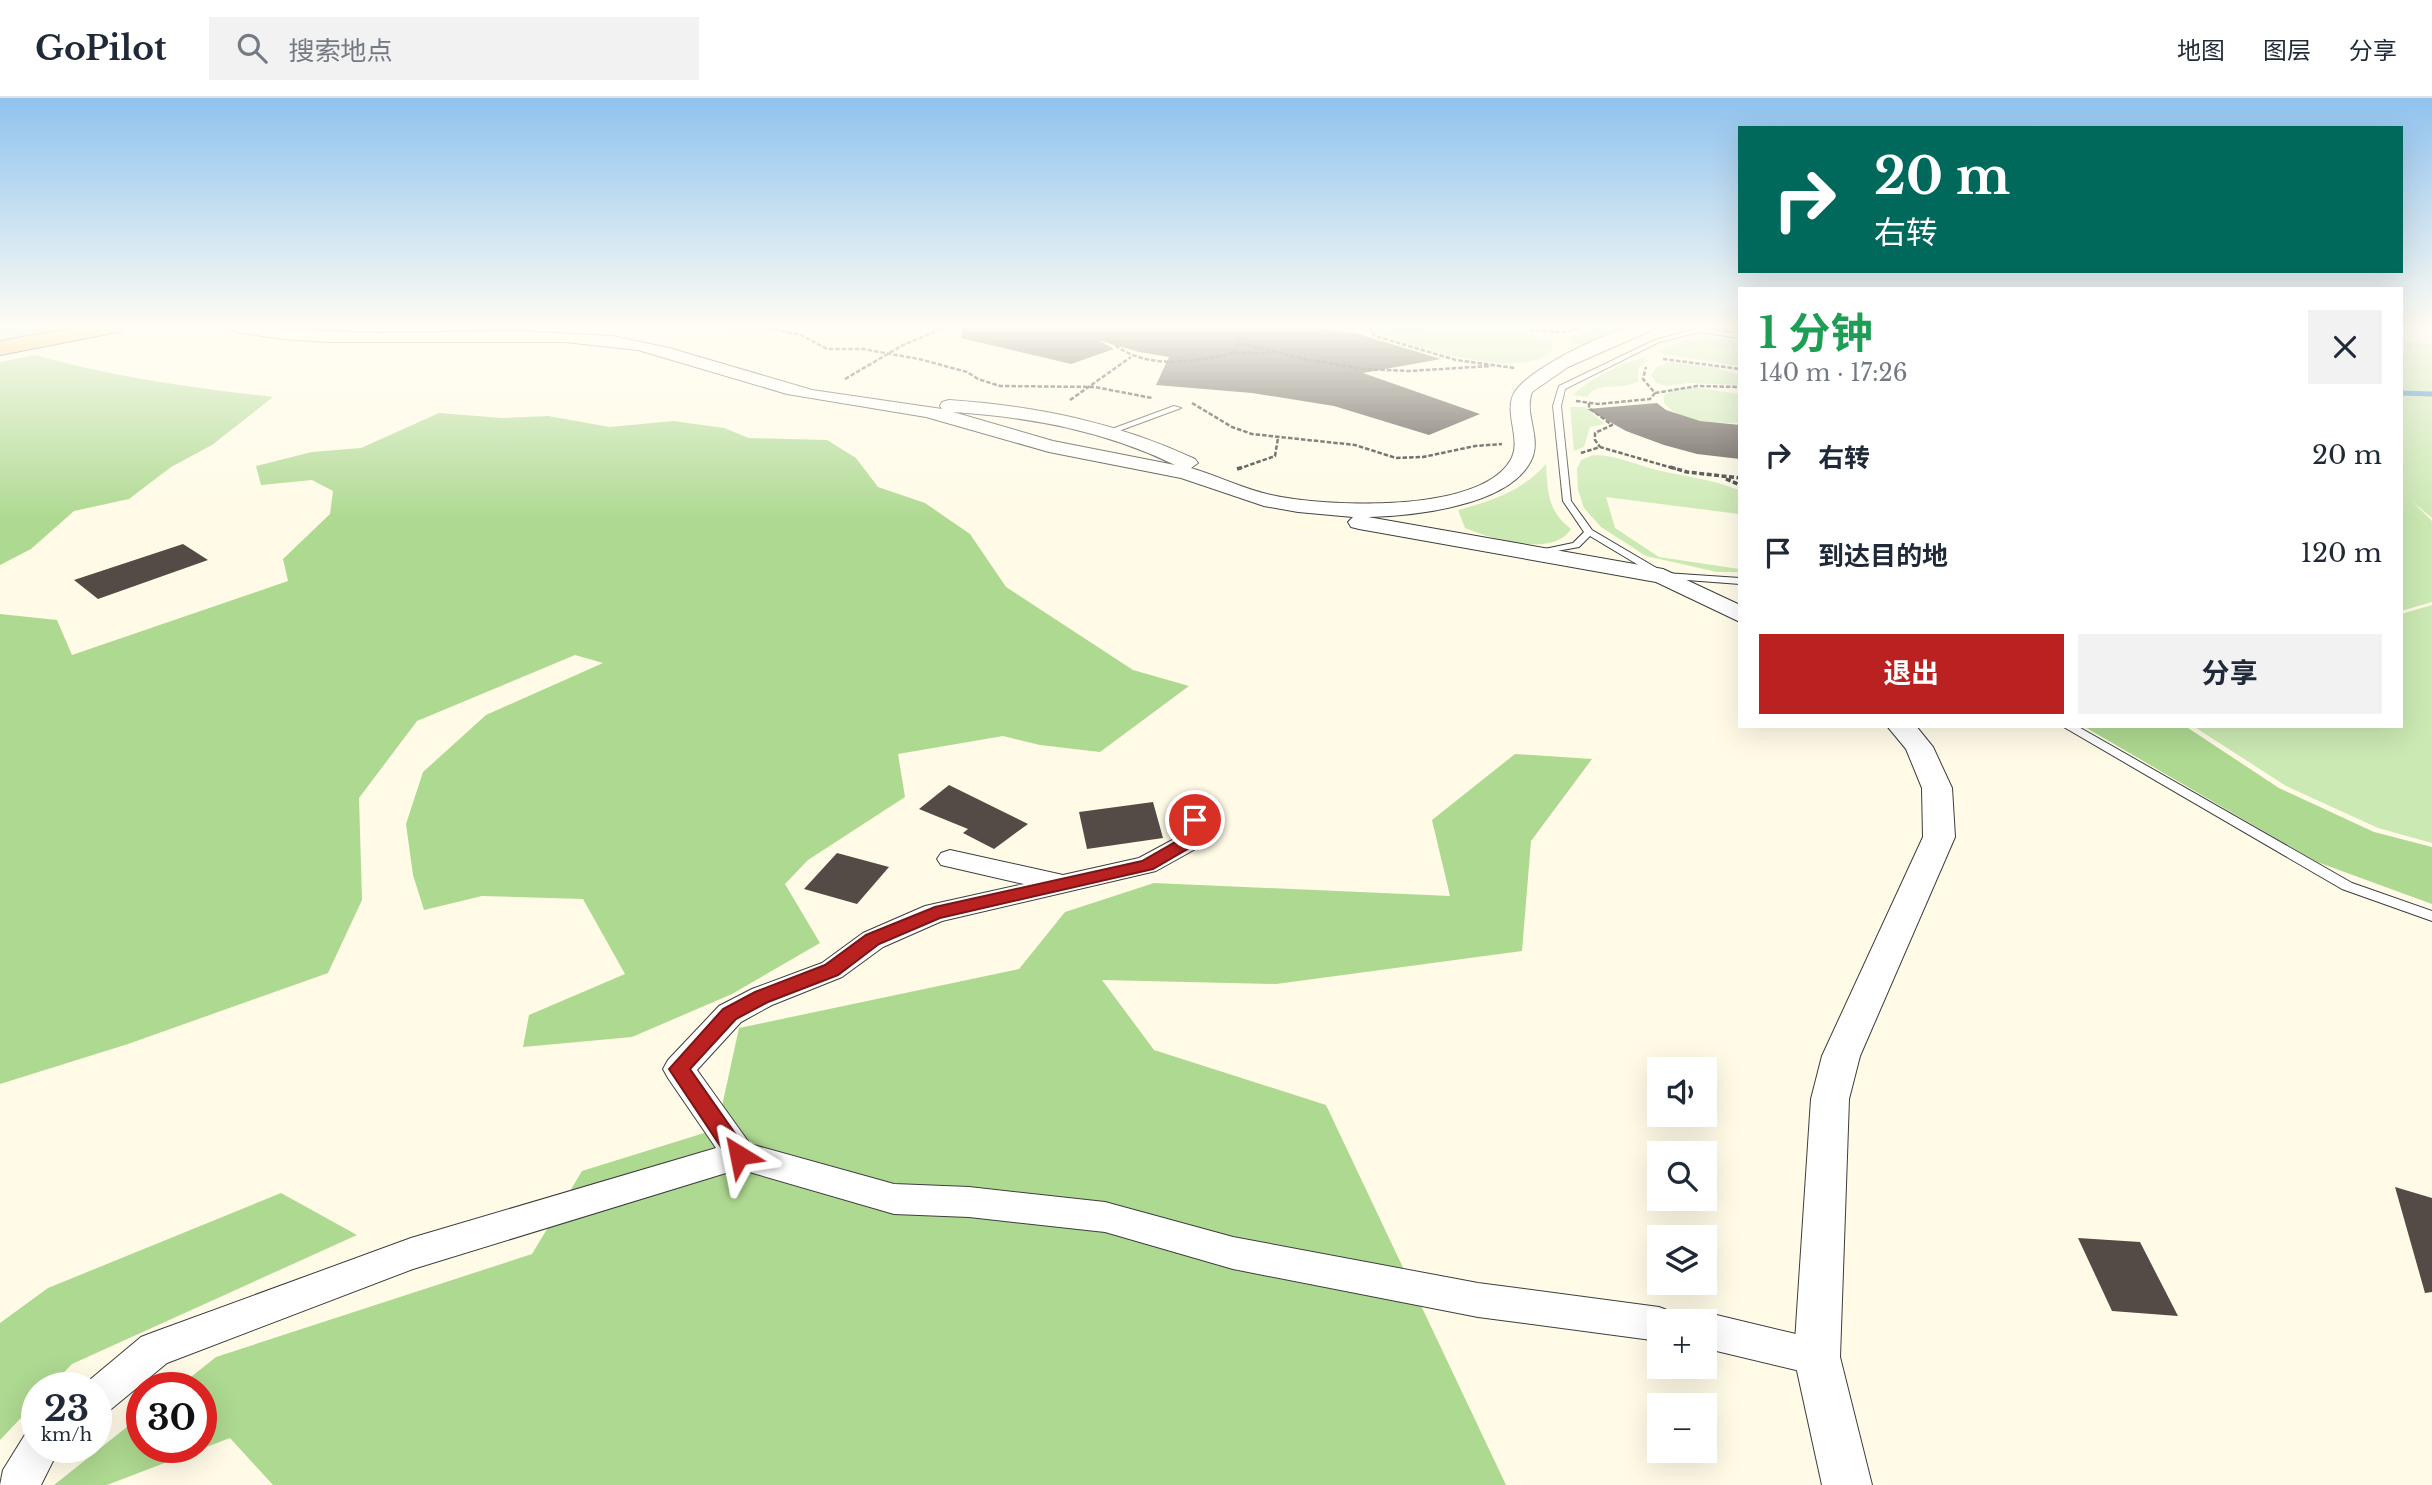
<!DOCTYPE html>
<html lang="zh">
<meta charset="utf-8">
<style>
body{margin:0;font-family:"Libre Baskerville","Noto Sans SC",serif;background:#f2f2f3;color:#1f2937;height:100vh;display:flex;flex-direction:column;font-size:26px;white-space:nowrap}
*{box-sizing:border-box;margin:0}
p{font-size:23px;color:#747a83}
.icon{flex:none;width:38px;height:38px;fill:none;stroke:currentColor;stroke-width:2;stroke-linecap:round;stroke-linejoin:round}
.map{position:relative;flex:1;overflow:hidden}
.side{position:absolute;left:1738px;top:189px;width:665px;height:441px;display:flex;flex-direction:column;background:#fff;border-radius:0px;box-shadow:0 7px 28px #0002}
.side>*{flex:none}
.banner{position:absolute;left:1738px;top:28px;width:665px;height:147px;border-radius:0px;box-shadow:0 7px 28px #0002;background:#00695c;color:#fff;overflow:hidden}
.controls{position:absolute;left:1647px;top:959px;display:grid;gap:14px}
.controls a{display:grid;place-items:center;width:70px;height:70px;border-radius:0px;background:#fff;box-shadow:0 7px 28px #0002;font-size:35px}
.speed{position:absolute;left:21px;top:1274px;display:flex;gap:14px;font-size:35px;font-weight:700;text-align:center}
.speed>*{display:grid;place-content:center;width:91px;height:91px;border-radius:50%;background:#fff;box-shadow:0 7px 28px #0002;line-height:1}
.speed small{font-size:18px;font-weight:400}
.speed .limit{border:10px solid #d22;background:#fff;color:#111}
.pin{position:absolute;display:grid;place-items:center;width:60px;height:60px;color:#fff;margin:-30px;border:4px solid #fff;border-radius:50%;box-shadow:0 2px 7px #0007}
.me{position:absolute;width:77px;margin:-38px;rotate:325deg;stroke-linejoin:round;filter:drop-shadow(0 0 5px #0008)}
.turn{display:flex;align-items:center;gap:24px;height:147px;padding:0 21px;font-size:32px}
.turn .icon{width:91px;height:91px;stroke-width:2.5}
.turn b{display:block;font-size:49px;line-height:60px}
.round{display:grid;place-items:center;flex:none;width:74px;height:74px;border-radius:0px;background:#f2f2f3}
.headline{display:flex;align-items:center;justify-content:space-between;height:119px;padding:0 21px}
h1{font-size:42px;font-weight:700;line-height:52px;color:#1e9e55}
.primary-button{display:flex;gap:14px;margin-top:auto;padding:14px 21px}
.primary-button a{flex:1;height:80px;border-radius:0px;background:#ba2222;color:#fff;font-size:28px;font-weight:700;line-height:80px;text-align:center}
.primary-button a+a{background:#f2f2f3;color:#1f2937}
ul{padding:0;list-style:none}
li{display:flex;align-items:center;gap:21px;height:98px;padding:0 21px}
li div{flex:1}
li b{display:block;font-size:26px}
li em{font-style:normal}
header{display:flex;align-items:center;gap:42px;box-sizing:border-box;height:98px;padding:0 35px;background:#fff;border-bottom:2px solid #e0e1e3}
header strong{font-size:33px}
nav{display:flex;gap:38px;margin-inline-start:auto;font-size:24px}
.search{width:490px;height:63px;background:#f2f2f3;display:flex;align-items:center;gap:18px;box-sizing:border-box;padding:0 24px;border-radius:0px;color:#747a83;font-size:26px}
.map>svg:first-child{display:block}
.green{fill:#cbe9b2}
.forest{fill:#aed991}
.lines{fill:none;stroke-linecap:round;stroke-linejoin:round}
.stream{stroke:#3288ce;stroke-width:5}
.building{fill:#534c46}
.service-casing{stroke:#3d3d3d;stroke-width:2}
.minor-casing{stroke:#3d3d3d;stroke-width:2}
.tertiary-casing{stroke:#3d3d3d;stroke-width:2}
.trunk-casing{stroke:#1b1b1b;stroke-width:2}
.path-far1{stroke:#2c2c2c;stroke-width:2.5;stroke-dasharray:4.5 2;stroke-linecap:butt}
.path{stroke:#2c2c2c;stroke-width:3.5;stroke-dasharray:5 2.5;stroke-linecap:butt}
.service{fill:#fff;fill-rule:evenodd}
.minor{fill:#fff;fill-rule:evenodd}
.tertiary{fill:#fff;fill-rule:evenodd}
.trunk{fill:#f8c054;fill-rule:evenodd}
.route{fill:#ba2222;stroke:#791616;stroke-width:2}
</style>
<header>
<strong>GoPilot</strong>
<div class="search"><svg class="icon" aria-label="search" viewBox="0 0 24 24"><circle cx="10" cy="10" r="6"/><path d="M15 15l6 6"/></svg>搜索地点</div>
<nav><a>地图</a><a>图层</a><a>分享</a></nav>
</header>
<div class="map">
<svg width="2432" height="1387" viewBox="0 0 2432 1387">
<rect width="100%" height="100%" fill="#fffbe7"/>
<!-- green -->
<path class="green" d="M 0,229 L 87,229 L 0,245 Z
M 1398,229 L 1525,234 L 1552,245 L 1553,252 C 1520,284 1420,249 1381,238 L 1388,230 Z
M 1595,229 L 1624,229 L 1581,247 L 1571,244 L 1575,238 Z
M 1708,240 L 1739,244 L 1739,268 L 1664,256 L 1657,253 L 1689,241 Z
M 2401,243 L 2432,246 L 2432,420 L 2412,403 L 2432,423 L 2432,504 L 2401,513 Z
M 1643,260 L 1649,262 C 1639,268 1635,271 1639,283 C 1623,293 1598,282 1587,299 L 1573,297 C 1591,280 1619,266 1643,260 Z
M 1670,264 L 1716,270 L 1739,277 L 1739,287 L 1687,285 L 1667,288 L 1656,285 L 1651,277 L 1657,269 Z
M 1691,289 L 1739,296 L 1739,325 C 1716,325 1680,325 1664,305 L 1664,297 L 1673,291 Z
M 1570,309 L 1585,309 L 1605,326 L 1590,329 L 1584,349 L 1574,353 Z
M 1593,357 C 1614,357 1632,365 1653,371 C 1682,378 1711,381 1739,392 L 1739,416 L 1606,399 L 1615,430 L 1659,459 L 1739,471 L 1739,474 L 1717,474 L 1646,458 L 1601,429 L 1584,410 L 1578,392 L 1577,371 L 1581,362 Z
M 1546,366 C 1548,395 1547,412 1571,431 C 1553,460 1492,441 1465,430 L 1458,412 C 1492,403 1522,393 1546,366 Z
M 2432,507 L 2432,745 L 2378,730 L 2286,688 L 2193,628 L 2401,628 L 2401,516 Z"/>
<!-- forest -->
<path class="forest" d="M 35,257 C 114,279 192,290 273,299 L 212,347 L 171,369 L 129,401 L 74,413 L 31,451 L 0,467 L 0,264 Z
M 439,315 L 502,320 L 548,318 L 610,329 L 673,323 L 724,330 L 749,340 L 827,342 L 856,360 L 878,389 L 925,405 L 970,436 L 1006,489 L 1133,572 L 1189,588 L 1100,654 L 1040,647 L 1003,638 L 898,656 L 905,699 L 808,762 L 785,786 L 820,845 L 732,896 L 632,939 L 523,949 L 529,917 L 625,876 L 583,801 L 482,798 L 424,812 L 413,777 L 406,726 L 423,674 L 486,617 L 603,565 L 575,557 L 417,623 L 359,700 L 362,802 L 328,875 L 128,946 L 0,986 L 0,516 L 57,522 L 72,557 L 288,483 L 283,461 L 330,416 L 333,393 L 312,382 L 261,387 L 256,368 L 312,354 L 361,350 Z
M 2083,628 L 2185,628 L 2279,690 L 2374,734 L 2432,749 L 2432,806 L 2317,764 Z
M 1515,656 L 1592,661 L 1531,743 L 1522,853 L 1276,886 L 1102,882 L 1154,952 L 1326,1007 L 1506,1387 L 273,1387 L 230,1340 L 107,1387 L 54,1387 L 142,1317 L 142,1349 L 201,1349 L 201,1290 L 177,1290 L 216,1259 L 532,1156 L 582,1073 L 717,1031 L 739,930 L 1019,871 L 1065,814 L 1154,785 L 1450,798 L 1432,722 Z
M 281,1095 L 357,1137 L 72,1266 L 49,1290 L 37,1290 L 37,1303 L 0,1342 L 0,1225 L 48,1190 Z"/>
<g class="lines">
<!-- stream -->
<path class="stream" d="M 2401,295 L 2432,296"/>
</g>
<!-- building -->
<path class="building" d="M 962,229 L 1064,229 L 1074,232 L 1075,229 L 1309,229 L 1355,235 L 1441,261 L 1363,275 L 1480,316 L 1429,337 L 1334,308 L 1252,295 L 1156,287 L 1169,259 L 1139,254 L 1098,242 L 1114,251 L 1071,266 L 961,240 Z
M 1657,305 L 1666,312 L 1700,323 L 1740,327 L 1740,361 L 1697,356 L 1664,347 L 1626,333 L 1587,311 Z
M 183,446 L 208,462 L 98,501 L 74,482 Z
M 949,687 L 1028,726 L 994,751 L 963,735 L 968,731 L 919,711 Z
M 1153,704 L 1163,740 L 1087,751 L 1079,714 Z
M 837,755 L 889,769 L 857,806 L 804,791 Z
M 2395,1089 L 2432,1100 L 2432,1194 L 2425,1195 Z
M 2078,1140 L 2140,1144 L 2178,1218 L 2112,1213 Z"/>
<g class="lines">
<!-- service casing -->
<g class="service-casing">
<path id="service" d="M 1699,230 L 1740,236 L 1740,240 L 1699,234 L 1659,244 L 1565,291 L 1561,308 L 1571,403 L 1592,432 L 1665,475 L 1740,480 L 1740,486 L 1660,480 L 1590,438 L 1579,449 L 1540,456 L 1540,452 L 1573,445 L 1584,434 L 1563,403 L 1553,308 L 1559,288 L 1655,242 Z
M 1174,308 L 1181,310 L 1116,334 L 1109,332 Z
M 2062,628 L 2077,628 L 2352,785 L 2432,813 L 2432,823 L 2342,791 Z"/>
</g>
<!-- minor casing -->
<g class="minor-casing">
<path id="minor" d="M 1195,714 L 1204,716 L 1208,722 L 1199,749 L 1156,773 L 942,823 L 883,849 L 842,879 L 772,907 L 741,924 L 697,972 L 750,1046 L 894,1086 L 969,1089 L 1105,1104 L 1233,1139 L 1478,1185 L 1659,1209 L 1672,1214 L 1676,1223 L 1659,1223 L 1659,1243 L 1478,1219 L 1233,1171 L 1105,1134 L 969,1119 L 894,1116 L 739,1071 L 413,1171 L 167,1265 L 110,1312 L 96,1318 L 96,1290 L 80,1290 L 141,1239 L 154,1234 L 411,1140 L 716,1050 L 668,980 L 663,971 L 668,962 L 719,908 L 752,891 L 822,865 L 863,835 L 925,808 L 1024,786 L 941,767 L 937,761 L 941,755 L 950,752 L 1063,777 L 1139,760 L 1178,739 L 1186,716 Z
M 1704,1214 L 1817,1241 L 1830,1246 L 1836,1259 L 1830,1272 L 1817,1277 L 1704,1250 L 1704,1223 L 1689,1223 L 1691,1220 Z
M 37,1330 L 37,1349 L 60,1349 L 41,1387 L 0,1387 L 3,1372 L 26,1335 Z"/>
</g>
<!-- tertiary casing -->
<g class="tertiary-casing">
<path id="tertiary" d="M 228,229 L 376,235 L 518,233 L 612,238 L 669,250 L 812,292 L 942,311 L 940,308 L 942,304 L 949,302 C 1036,308 1116,324 1195,361 L 1198,365 L 1191,370 C 1218,378 1244,391 1271,397 C 1324,409 1478,416 1510,363 C 1522,344 1506,320 1512,300 C 1518,275 1607,233 1633,229 C 1639,228 1647,229 1654,229 L 1652,232 L 1568,269 L 1532,294 C 1524,315 1540,337 1533,358 C 1515,408 1413,418 1368,419 L 1663,471 L 1740,507 L 1740,524 L 1656,484 L 1359,431 L 1351,429 L 1348,424 L 1353,419 L 1298,414 L 1264,408 L 1181,380 L 1049,354 L 926,319 L 787,296 L 638,252 L 565,244 L 329,244 L 282,241 L 236,234 ZM 953,314 C 1031,319 1104,333 1175,367 L 1053,343 Z
M 1887,628 L 1916,628 L 1933,649 L 1952,690 L 1955,739 L 1860,958 L 1849,1001 L 1840,1259 L 1872,1387 L 1822,1387 L 1794,1259 L 1811,1001 L 1822,958 L 1923,739 L 1922,690 L 1906,651 Z"/>
</g>
<!-- trunk casing -->
<g class="trunk-casing">
<path id="trunk" d="M 79,229 L 124,229 L 120,233 L 113,235 L 0,257 L 0,243 Z"/>
</g>
<!-- path-far1 -->
<path class="path-far1" d="M 716,229 L 768,230 L 801,237 L 827,251 L 863,251 L 919,261 L 967,274 L 978,281 L 1000,288 L 1095,289 L 1152,300
M 1109,229 L 1103,236 C 1137,274 1188,265 1233,255
M 1226,229 L 1240,238 L 1238,245 L 1310,262 L 1364,271 L 1409,273 L 1491,268
M 1369,229 L 1375,238 L 1456,262 L 1515,270
M 1529,232 L 1562,234 L 1579,231
M 1238,245 L 1233,255 L 1270,255
M 1663,261 L 1740,271
M 845,281 L 903,247 L 946,229
M 1655,295 L 1697,288 L 1740,289
M 1070,302 L 1131,259
M 1576,303 L 1598,306 L 1650,301 L 1655,295 L 1643,281 L 1646,269
M 1192,305 L 1232,329 L 1252,336 L 1355,347 L 1396,360 L 1423,359 L 1475,348 L 1502,346
M 1589,305 L 1589,310 L 1612,327 L 1595,335 L 1595,342 L 1600,349
M 1581,355 L 1600,349 L 1676,371
M 1238,371 L 1275,358 L 1278,340"/>
<!-- path -->
<path class="path" d="M 1670,369 L 1687,374 L 1740,380
M 1237,371 L 1243,369
M 1726,381 L 1740,387"/>
<!-- service -->
<use href="#service" class="service"/>
<!-- minor -->
<use href="#minor" class="minor"/>
<!-- tertiary -->
<use href="#tertiary" class="tertiary"/>
<!-- trunk -->
<use href="#trunk" class="trunk"/>
</g>
<!-- sky -->
<linearGradient id="sky" x2="0" y2="1"><stop stop-color="#8fc2ee"/><stop offset="0.54" stop-color="#fffdf4"/><stop offset="1" stop-color="#fffdf4" stop-opacity="0"/></linearGradient>
<rect width="2432" height="423" fill="url(#sky)"/>
<!-- route -->
<path class="route" d="M 1195,716 L 1203,722 L 1196,746 L 1153,771 L 940,820 L 879,846 L 838,877 L 768,904 L 736,921 L 690,971 L 746,1051 L 749,1057 L 746,1064 L 739,1066 L 731,1064 L 669,971 L 723,911 L 755,894 L 825,867 L 866,837 L 935,809 L 1142,763 L 1182,740 L 1187,722 Z"/>
</svg>
<div class="controls">
<a><svg class="icon" aria-label="sound" viewBox="0 0 24 24"><path d="M4 9h4l5-4v14l-5-4H4zM17 9q2 3 0 6"/></svg></a>
<a><svg class="icon" aria-label="search" viewBox="0 0 24 24"><circle cx="10" cy="10" r="6"/><path d="M15 15l6 6"/></svg></a>
<a><svg class="icon" aria-label="layers" viewBox="0 0 24 24"><path d="M12 4l9 5-9 5-9-5zM3 14l9 5 9-5"/></svg></a>
<a>+</a>
<a>−</a>
</div>
<div class="speed"><div>23<small>km/h</small></div><div class="limit">30</div></div>
<div class="pin" style="left:1195px;top:722px;background:#d93025"><svg class="icon" aria-label="arrive" viewBox="0 0 24 24"><path d="M6 21V4h12l-3 4 3 4H6"/></svg></div>
<svg class="me" style="left:739px;top:1057px" viewBox="-20 -20 40 40"><path d="M0-17L14 15 0 8-14 15z" fill="#ba2222" stroke="#fff" stroke-width="4"/></svg>
<div class="banner">
<div class="turn"><svg class="icon" aria-label="right" viewBox="0 0 24 24"><path d="M7 20v-9h11M14 6l5 5-5 5"/></svg><div><b>20 m</b>右转</div></div>
</div>
<section class="side">
<div class="headline"><div><h1>1 分钟</h1><p>140 m · 17:26</p></div><a class="round"><svg class="icon" aria-label="close" viewBox="0 0 24 24"><path d="M6 6l12 12M18 6L6 18"/></svg></a></div>
<ul>
<li><svg class="icon" aria-label="right" viewBox="0 0 24 24"><path d="M7 20v-9h11M14 6l5 5-5 5"/></svg><div><b>右转</b></div><em>20 m</em></li>
<li><svg class="icon" aria-label="arrive" viewBox="0 0 24 24"><path d="M6 21V4h12l-3 4 3 4H6"/></svg><div><b>到达目的地</b></div><em>120 m</em></li>
</ul>
<div class="primary-button"><a>退出</a><a>分享</a></div>
</section>
</div>
